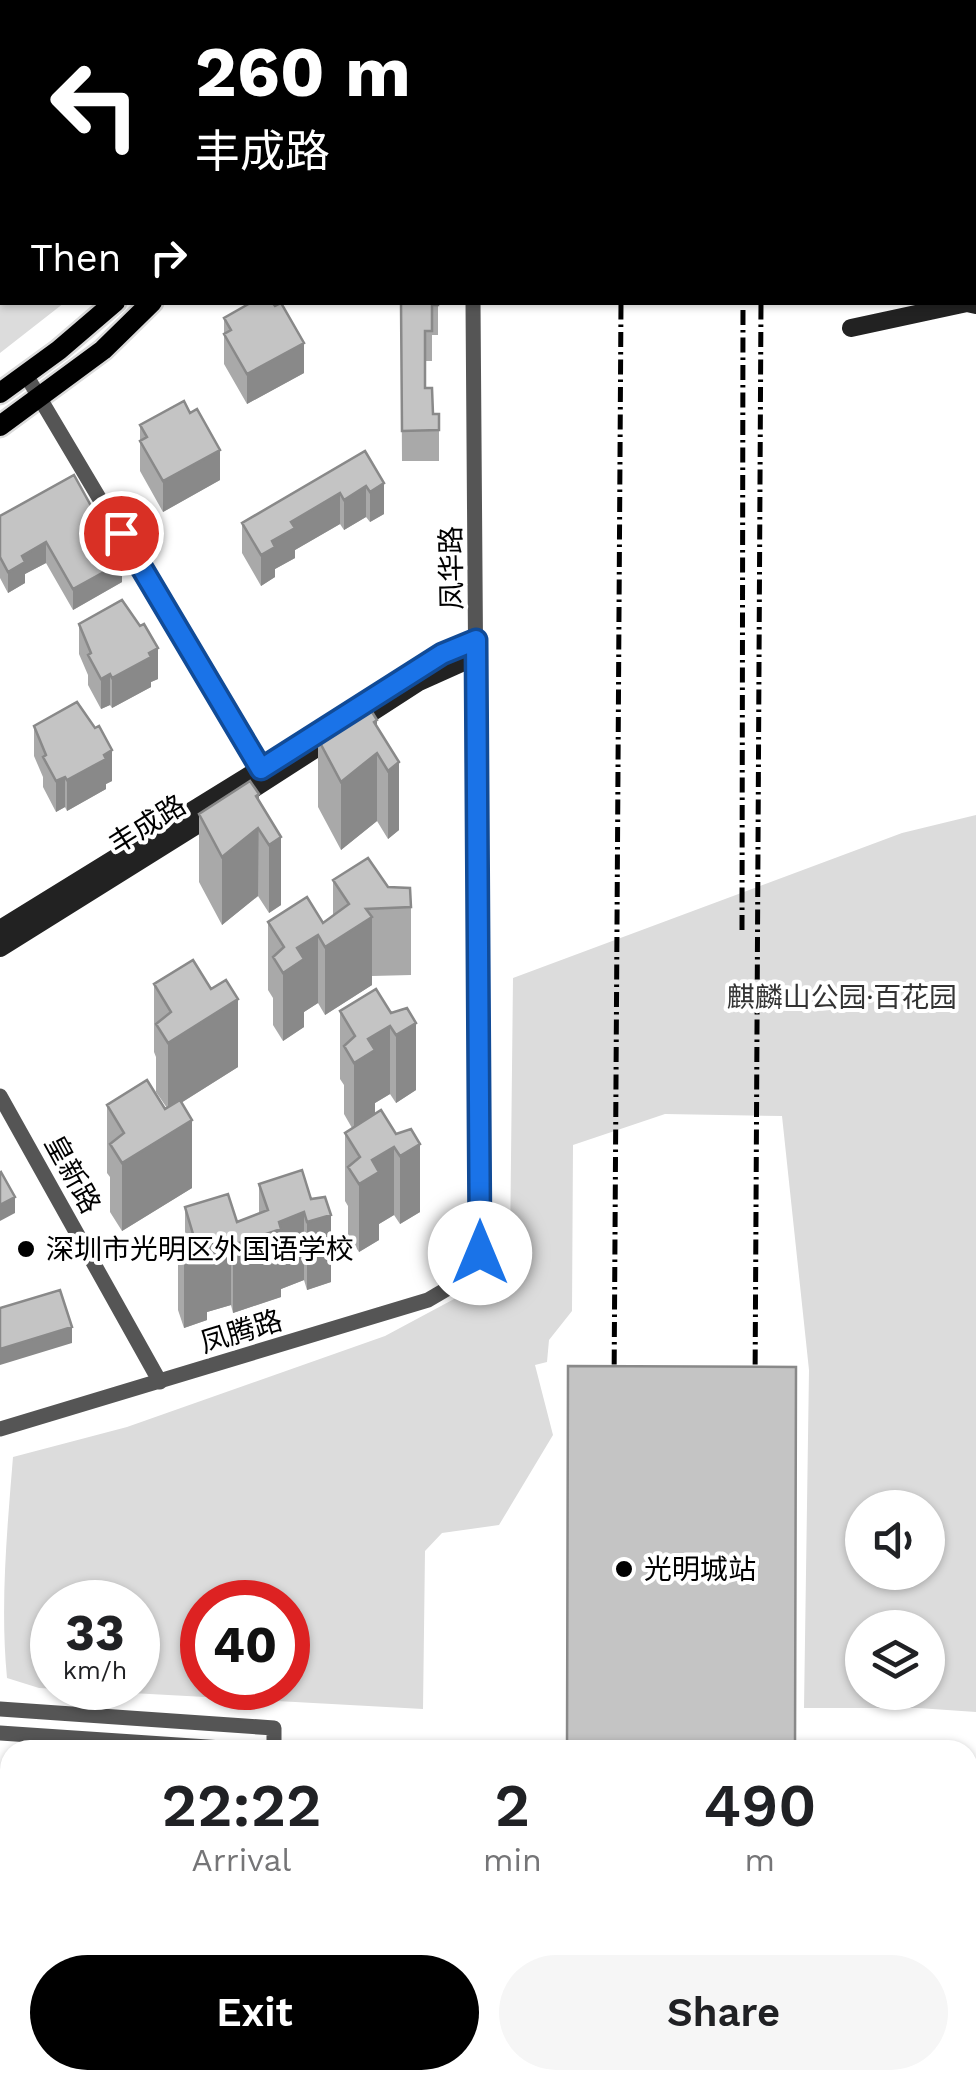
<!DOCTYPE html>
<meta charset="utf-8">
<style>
body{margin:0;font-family:"Work Sans","Noto Sans SC",sans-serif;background:#f6f6f6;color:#202124;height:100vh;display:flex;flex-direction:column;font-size:38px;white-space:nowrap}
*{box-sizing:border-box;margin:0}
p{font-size:32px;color:#757577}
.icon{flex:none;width:55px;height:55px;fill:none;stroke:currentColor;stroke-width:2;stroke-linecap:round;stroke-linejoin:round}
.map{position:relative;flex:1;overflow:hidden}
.sheet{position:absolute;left:0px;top:1740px;width:978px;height:350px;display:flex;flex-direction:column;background:#fff;border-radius:30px 30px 0 0;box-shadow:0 2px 8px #0004}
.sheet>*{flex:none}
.banner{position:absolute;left:0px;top:0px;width:978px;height:305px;box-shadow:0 2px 8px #0004;background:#000;color:#fff;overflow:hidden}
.buttons{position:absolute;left:845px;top:1490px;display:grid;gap:20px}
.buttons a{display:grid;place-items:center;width:100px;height:100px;border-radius:50%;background:#fff;box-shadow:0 2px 8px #0004;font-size:50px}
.speed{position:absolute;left:30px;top:1580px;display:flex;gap:20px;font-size:50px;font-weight:700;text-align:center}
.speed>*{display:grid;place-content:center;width:130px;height:130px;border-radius:50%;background:#fff;box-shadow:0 2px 8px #0004;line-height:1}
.speed small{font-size:25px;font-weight:400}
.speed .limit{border:15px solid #d22;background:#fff;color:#111}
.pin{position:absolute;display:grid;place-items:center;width:85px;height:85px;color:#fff;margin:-42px;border:5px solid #fff;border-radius:50%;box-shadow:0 2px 10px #0007}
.me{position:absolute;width:110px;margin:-55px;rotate:0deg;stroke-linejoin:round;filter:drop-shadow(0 0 8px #0008)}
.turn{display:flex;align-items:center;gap:35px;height:210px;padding:0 30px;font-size:45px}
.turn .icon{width:130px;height:130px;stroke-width:2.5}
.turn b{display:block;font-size:70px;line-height:85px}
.then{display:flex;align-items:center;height:95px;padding:0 30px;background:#0003;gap:20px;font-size:38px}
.eta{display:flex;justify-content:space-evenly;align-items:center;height:170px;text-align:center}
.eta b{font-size:60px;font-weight:600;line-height:70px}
.button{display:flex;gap:20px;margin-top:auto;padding:20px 30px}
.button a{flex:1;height:115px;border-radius:60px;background:#000;color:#fff;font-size:40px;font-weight:600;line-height:115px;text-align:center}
.button a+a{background:#f6f6f6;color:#202124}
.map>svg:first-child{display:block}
.green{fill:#dcdcdc;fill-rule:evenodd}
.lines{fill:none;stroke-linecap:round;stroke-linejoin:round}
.primary-casing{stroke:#dbdbdb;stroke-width:25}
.motorway-casing{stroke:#dbdbdb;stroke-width:28}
.tertiary{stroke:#555;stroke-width:15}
.secondary{stroke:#222;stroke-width:18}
.primary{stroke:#000;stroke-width:20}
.motorway{stroke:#000;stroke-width:22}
.rail{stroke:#000;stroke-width:5;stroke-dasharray:15 5 2.5 5;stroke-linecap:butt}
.wall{fill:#a9a9a9}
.shaded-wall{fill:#898989}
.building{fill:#c4c4c4;stroke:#898989;stroke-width:2.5}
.route-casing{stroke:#114b97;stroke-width:25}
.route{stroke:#1a73e8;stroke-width:18}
.poi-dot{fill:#000;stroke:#fff;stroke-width:4}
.labels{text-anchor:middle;stroke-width:8;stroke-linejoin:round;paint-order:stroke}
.street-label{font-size:28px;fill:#000;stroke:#fff}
.park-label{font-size:28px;fill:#333;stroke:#fff}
.poi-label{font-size:28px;fill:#000;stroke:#fff;text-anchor:start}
</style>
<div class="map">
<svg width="976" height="2090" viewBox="0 0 976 2090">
<rect width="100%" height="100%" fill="#fff"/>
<!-- green -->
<path class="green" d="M 0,0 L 425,0 L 2,2 L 2,302 L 64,303 L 0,353 Z
M 976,815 L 976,1712 L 918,1708 L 804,1708 L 809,1370 L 782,1116 L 665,1114 L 573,1145 L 572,1311 L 549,1340 L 547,1362 L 535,1365 L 553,1435 L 499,1525 L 442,1533 L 425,1551 L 423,1709 L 39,1688 L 7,1678 C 0,1605 7,1531 13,1457 L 127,1427 L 385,1336 L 469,1291 L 510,1249 L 513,978 L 902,833 ZM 862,1508 L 928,1508 L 928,1572 L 862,1572 ZM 52,1602 L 138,1602 L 138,1688 L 52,1688 ZM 202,1602 L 288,1602 L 288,1688 L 202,1688 ZM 862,1628 L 928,1628 L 928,1692 L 862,1692 Z"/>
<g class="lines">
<!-- primary casing -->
<g class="primary-casing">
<path id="primary" d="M 0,393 L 59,350 L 115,302
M 0,426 L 103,350 L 152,302"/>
</g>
<!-- motorway casing -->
<g class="motorway-casing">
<path id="motorway" d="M 62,2 L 65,0
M 131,2 L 135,0
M 181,2 L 185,0
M 0,52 L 2,50
M 0,109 L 2,107
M 0,135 L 2,133"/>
</g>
<!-- tertiary -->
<path class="tertiary" d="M 26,375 L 265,777
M 0,1096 L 160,1382
M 0,1429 L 428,1300 L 457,1283 L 480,1253 L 473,302
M 0,1709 L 274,1728 L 274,1750
M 0,1733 L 252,1750
M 272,2090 L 272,2080"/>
<!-- secondary -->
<path class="secondary" d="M 851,328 L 967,303 L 976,305
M 406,676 L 442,654 L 476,639
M 238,799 L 419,682 L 477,656
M 0,929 L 334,723
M 0,948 L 216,813"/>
<!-- primary -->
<use href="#primary" class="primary"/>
<!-- motorway -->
<use href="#motorway" class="motorway"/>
<!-- rail -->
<path class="rail" d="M 623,2 L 623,0
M 744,2 L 744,0
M 762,2 L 762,0
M 742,930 L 743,302
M 614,1392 L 621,302
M 755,1392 L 761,302"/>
</g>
<!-- wall -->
<path class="wall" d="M 401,302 L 438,302 L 438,335 L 432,335 L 432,361 L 425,361 L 425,388 L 433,414 L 439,414 L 439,461 L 402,461 Z
M 224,318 L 304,373 L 247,404 L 224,364 Z
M 140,425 L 220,480 L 163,512 L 140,471 Z
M 365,451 L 384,514 L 370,522 L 366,517 L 344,530 L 340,524 L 295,550 L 295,558 L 275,569 L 275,577 L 261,586 L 242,553 L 242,523 Z
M 0,516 L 122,582 L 73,610 L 46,563 L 25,574 L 25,583 L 8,593 L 0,578 Z
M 79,624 L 158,679 L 151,682 L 151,687 L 112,708 L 110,705 L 101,709 L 88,685 L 88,675 L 79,654 Z
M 34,726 L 112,781 L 106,784 L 106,789 L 67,811 L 65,807 L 56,812 L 43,787 L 43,777 L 34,756 Z
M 377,726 L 399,762 L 399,830 L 388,839 L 377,821 L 341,850 L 318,807 L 318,739 Z
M 259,801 L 281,837 L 281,905 L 269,913 L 258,896 L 222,925 L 199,882 L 199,814 Z
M 333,880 L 388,887 L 411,907 L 411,975 L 372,976 L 372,985 L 325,1015 L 318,1003 L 304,1012 L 304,1027 L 283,1041 L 273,1025 L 273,998 L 268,990 L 268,922 L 323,923 L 333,915 Z
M 154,984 L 238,1067 L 181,1103 L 192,1188 L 122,1231 L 110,1212 L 110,1177 L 107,1173 L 107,1105 L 165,1109 L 167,1108 L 156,1092 L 156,1057 L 154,1052 Z
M 340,1011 L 391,1013 L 416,1090 L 396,1103 L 390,1094 L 375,1103 L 375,1114 L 396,1134 L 420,1212 L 400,1224 L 394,1215 L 379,1224 L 379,1240 L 359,1252 L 348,1235 L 348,1206 L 345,1201 L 345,1133 L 352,1128 L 344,1114 L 344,1085 L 340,1079 Z
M 259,1184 L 311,1199 L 331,1282 L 307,1290 L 304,1280 L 281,1289 L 281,1297 L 233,1313 L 231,1305 L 207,1312 L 207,1320 L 184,1328 L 178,1310 L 178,1242 L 185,1238 L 185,1207 L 237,1222 L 259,1214 Z"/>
<!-- shaded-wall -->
<path class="shaded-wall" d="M 304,343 L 304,373 L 247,404 L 247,374 Z
M 220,450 L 220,480 L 163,512 L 163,481 Z
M 384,483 L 384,514 L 370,522 L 370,492 Z
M 366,486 L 366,517 L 344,530 L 344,500 Z
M 340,493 L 340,524 L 295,550 L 295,558 L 275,569 L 275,577 L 261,586 L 261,555 L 272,541 L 291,522 Z
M 46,542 L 46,563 L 25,574 L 25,583 L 8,593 L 8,572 L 22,556 Z
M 122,562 L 122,582 L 73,610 L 73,589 Z
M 158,648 L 158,679 L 151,682 L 151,687 L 112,708 L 112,678 Z
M 110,674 L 110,705 L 101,709 L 101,679 Z
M 377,720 L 377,821 L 341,850 L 341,782 L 374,722 Z
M 112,750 L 112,781 L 106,784 L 106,789 L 67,811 L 67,780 Z
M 399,762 L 399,830 L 388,839 L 388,771 Z
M 65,777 L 65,807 L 56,812 L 56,781 Z
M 259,794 L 258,896 L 222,925 L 222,857 L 256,796 Z
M 281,837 L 281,905 L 269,913 L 269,845 Z
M 372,917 L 372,985 L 325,1015 L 325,947 Z
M 318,935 L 318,1003 L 304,1012 L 304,1027 L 283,1041 L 283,973 L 297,948 Z
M 238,999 L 238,1067 L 168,1111 L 168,1043 Z
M 416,1023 L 416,1090 L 396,1103 L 396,1035 Z
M 390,1026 L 390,1094 L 375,1103 L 375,1118 L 354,1131 L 354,1063 L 368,1039 Z
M 192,1120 L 192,1188 L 122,1231 L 122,1163 Z
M 420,1144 L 420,1212 L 400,1224 L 400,1156 Z
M 394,1147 L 394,1215 L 379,1224 L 379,1240 L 359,1252 L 359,1184 L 372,1160 Z
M 15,1197 L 15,1213 L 0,1221 L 0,1205 Z
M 304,1212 L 304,1280 L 281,1289 L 281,1297 L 233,1313 L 233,1245 L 279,1222 Z
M 331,1215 L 331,1282 L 307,1290 L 307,1222 Z
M 231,1237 L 231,1305 L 207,1312 L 207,1320 L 184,1328 L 184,1260 L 205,1245 Z
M 72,1327 L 72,1343 L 0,1365 L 0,1349 Z"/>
<!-- building -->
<path class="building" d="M 975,31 L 976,31 L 976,132 L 975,132 Z
M 252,302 L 272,302 L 275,306 L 281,303 L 304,343 L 247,374 L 224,334 L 231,330 L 224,318 Z
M 401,302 L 438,302 L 438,305 L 432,305 L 432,331 L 425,331 L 425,388 L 432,388 L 433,414 L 439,414 L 439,430 L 402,431 Z
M 184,401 L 190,413 L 197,409 L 220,450 L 163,481 L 140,441 L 147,437 L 140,425 Z
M 365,451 L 384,483 L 370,492 L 366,486 L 344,500 L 340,493 L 291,522 L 295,528 L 272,541 L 275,547 L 261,555 L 242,523 Z
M 74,475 L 122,562 L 73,589 L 46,542 L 22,556 L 25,562 L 8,572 L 0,557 L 0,516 Z
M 122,600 L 140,626 L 144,624 L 158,648 L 149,653 L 151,657 L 112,678 L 110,674 L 101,679 L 88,655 L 91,653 L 79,624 Z
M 77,702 L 95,728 L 99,726 L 112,750 L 104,755 L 106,759 L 67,780 L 65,777 L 56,781 L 43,757 L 46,755 L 34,726 Z
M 369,707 L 377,720 L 374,722 L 399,762 L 388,771 L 377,753 L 341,782 L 318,739 Z
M 250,781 L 259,794 L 256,796 L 281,837 L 269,845 L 258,828 L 222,857 L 199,814 Z
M 368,858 L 388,887 L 410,888 L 411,907 L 366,909 L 372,917 L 325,947 L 318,935 L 297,948 L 304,959 L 283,973 L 273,957 L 284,947 L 268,922 L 307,897 L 323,923 L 349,904 L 333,880 Z
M 193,960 L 211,989 L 226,980 L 238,999 L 168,1043 L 156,1024 L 171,1012 L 154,984 Z
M 376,989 L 391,1013 L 407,1008 L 416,1023 L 396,1035 L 390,1026 L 368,1039 L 375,1050 L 354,1063 L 344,1046 L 355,1036 L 340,1011 Z
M 147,1080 L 165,1109 L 180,1100 L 192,1120 L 122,1163 L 110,1144 L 124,1133 L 107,1105 Z
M 381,1110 L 396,1134 L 411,1129 L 420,1144 L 400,1156 L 394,1147 L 372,1160 L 379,1172 L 359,1184 L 348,1167 L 360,1157 L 345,1133 Z
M 302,1170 L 311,1199 L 325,1197 L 331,1215 L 307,1222 L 304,1212 L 279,1222 L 281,1229 L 233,1245 L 231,1237 L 205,1245 L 207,1252 L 184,1260 L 178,1242 L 193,1234 L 185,1207 L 228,1194 L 237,1222 L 268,1210 L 259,1184 Z
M 1,1172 L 15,1197 L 0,1205 L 0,1173 Z
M 60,1290 L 72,1327 L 0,1349 L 0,1308 Z
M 568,1366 L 796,1367 L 795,1750 L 567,1750 Z
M 548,2080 L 807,2080 L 807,2090 L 548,2090 Z"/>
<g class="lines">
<!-- route casing -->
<g class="route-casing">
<path id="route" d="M 121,533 L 261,769 L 442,654 L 476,640 L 480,1253"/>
</g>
<!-- route -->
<use href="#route" class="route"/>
</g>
<!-- markers -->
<g class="poi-dot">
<circle cx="26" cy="1249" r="10"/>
<circle cx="624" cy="1569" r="10"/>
</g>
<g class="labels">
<!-- street labels -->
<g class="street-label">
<text transform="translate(451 568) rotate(-91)" y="10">凤华路</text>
<text transform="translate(147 824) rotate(-32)" y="10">丰成路</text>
<text transform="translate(73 1174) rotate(61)" y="10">皇新路</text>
<text transform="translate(241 1331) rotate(-17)" y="10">凤腾路</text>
</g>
<!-- park labels -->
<g class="park-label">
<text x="842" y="1007">麒麟山公园·百花园</text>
</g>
<!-- poi labels -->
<g class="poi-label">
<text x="46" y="1259">深圳市光明区外国语学校</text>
<text x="644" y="1579">光明城站</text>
</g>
</g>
</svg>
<div class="buttons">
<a><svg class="icon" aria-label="sound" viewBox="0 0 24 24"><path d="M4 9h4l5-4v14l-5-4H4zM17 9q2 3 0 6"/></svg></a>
<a><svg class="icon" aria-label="layers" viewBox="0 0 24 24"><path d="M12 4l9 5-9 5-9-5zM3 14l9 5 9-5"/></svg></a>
</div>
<div class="speed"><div>33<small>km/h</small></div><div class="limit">40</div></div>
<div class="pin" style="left:121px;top:533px;background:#d93025"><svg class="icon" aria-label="arrive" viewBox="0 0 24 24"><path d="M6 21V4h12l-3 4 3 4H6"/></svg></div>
<svg class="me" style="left:480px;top:1253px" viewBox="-20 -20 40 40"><circle r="19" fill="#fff"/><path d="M0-13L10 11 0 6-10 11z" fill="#1a73e8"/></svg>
<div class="banner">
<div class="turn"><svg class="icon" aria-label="left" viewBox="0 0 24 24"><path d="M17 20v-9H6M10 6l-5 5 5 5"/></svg><div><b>260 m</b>丰成路</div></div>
<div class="then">Then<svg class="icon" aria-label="right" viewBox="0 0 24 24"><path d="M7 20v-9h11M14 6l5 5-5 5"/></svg></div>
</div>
<section class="sheet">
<div class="eta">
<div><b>22:22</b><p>Arrival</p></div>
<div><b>2</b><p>min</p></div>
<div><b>490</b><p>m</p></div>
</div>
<div class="button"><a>Exit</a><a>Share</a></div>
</section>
</div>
